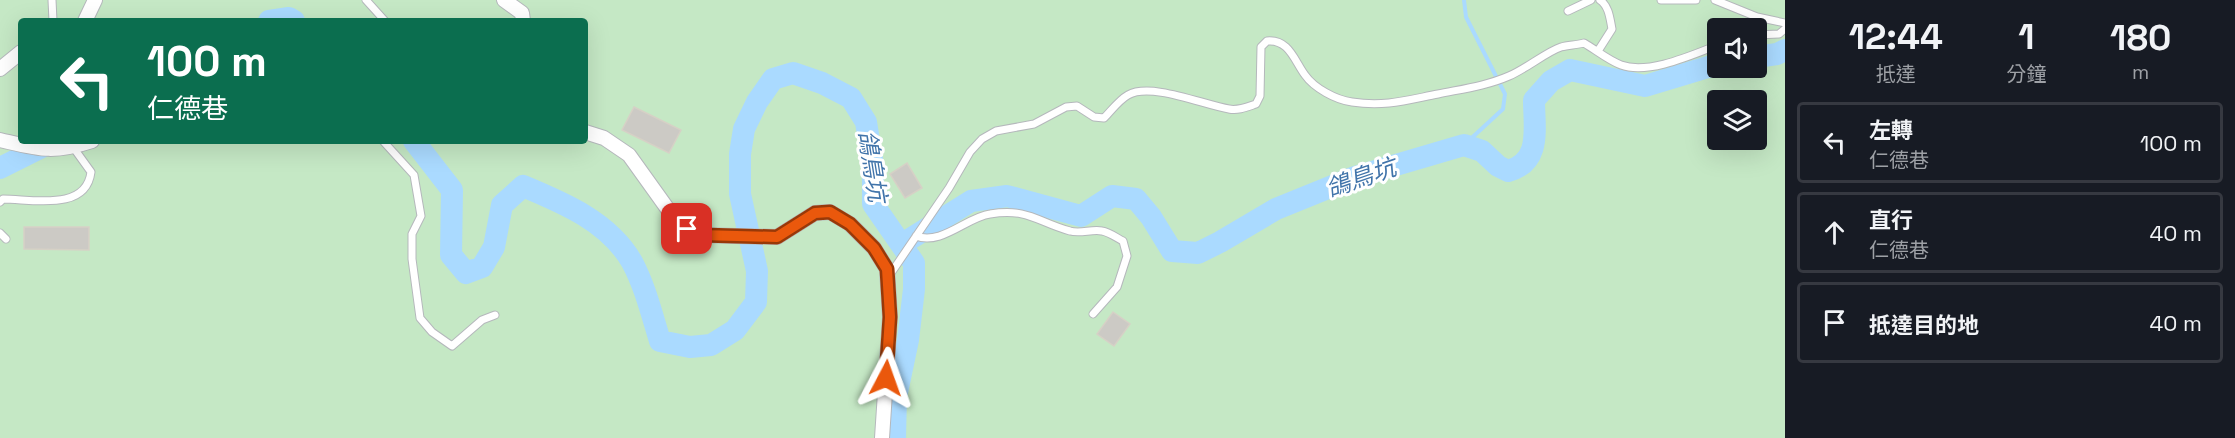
<!DOCTYPE html>
<html lang="zh-TW">
<meta charset="utf-8">
<style>
body{margin:0;font-family:"Space Grotesk","Noto Sans TC",sans-serif;background:#20242c;color:#f1f3f6;height:100vh;display:flex;flex-direction:column;font-size:22px;white-space:nowrap}
*{box-sizing:border-box;margin:0}
p{font-size:20px;color:#9ea1a6}
.icon{flex:none;width:33px;height:33px;fill:none;stroke:currentColor;stroke-width:2;stroke-linecap:round;stroke-linejoin:round}
.map{position:relative;flex:1;overflow:hidden}
.details{display:flex;flex-direction:column;background:#171b24;width:450px}
.details>*{flex:none}
.top-card{position:absolute;left:18px;top:18px;width:570px;height:126px;border-radius:6px;box-shadow:0 6px 24px #0002;background:#0b6e4f;color:#fff;overflow:hidden}
.fabs{position:absolute;left:1707px;top:18px;display:grid;gap:12px}
.fabs a{display:grid;place-items:center;width:60px;height:60px;border-radius:6px;background:#171b24;box-shadow:0 6px 24px #0002;font-size:30px}
.pin{position:absolute;display:grid;place-items:center;width:51px;height:51px;color:#fff;margin:-26px;border-radius:12px;box-shadow:0 3px 9px #0006}
.me{position:absolute;width:66px;margin:-33px;rotate:4deg;stroke-linejoin:round;filter:drop-shadow(0 0 4px #0008)}
.turn{display:flex;align-items:center;gap:21px;height:126px;padding:0 30px;font-size:27px}
.turn .icon{width:78px;height:78px;stroke-width:2.5}
.turn b{display:block;font-size:42px;line-height:51px}
.eta{display:flex;justify-content:space-evenly;align-items:center;height:102px;text-align:center}
.eta b{font-size:36px;font-weight:800;line-height:42px}
ul{padding:0;list-style:none}
li{display:flex;align-items:center;gap:18px;height:81px;margin:0 12px 9px;padding:0 18px;border:3px solid #363941;border-radius:6px}
li div{flex:1}
li b{display:block;font-size:22px}
li em{font-style:normal}
main{display:flex;flex:1;min-height:0}
.map>svg:first-child{display:block}
.green{fill:#c5e8c5;fill-rule:evenodd}
.lines{fill:none;stroke-linecap:round;stroke-linejoin:round}
.stream{stroke:#aadaff;stroke-width:4}
.river{stroke:#aadaff;stroke-width:22}
.building{fill:#cccac5;stroke:#d6d1c6;stroke-width:1.5}
.service-casing{stroke:#b5b8bc;stroke-width:9}
.minor-casing{stroke:#b5b8bc;stroke-width:16}
.service{stroke:#fff;stroke-width:7}
.minor{stroke:#fff;stroke-width:14}
.route-casing{stroke:#983908;stroke-width:15}
.route{stroke:#ea580c;stroke-width:10}
.labels{text-anchor:middle;stroke-width:6;stroke-linejoin:round;paint-order:stroke}
.water-label{font-size:24px;font-style:italic;fill:#4174aa;stroke:#fff}
</style>
<main>
<div class="map">
<svg width="1785" height="438" viewBox="0 0 1785 438">
<rect width="100%" height="100%" fill="#f1efe8"/>
<!-- green -->
<path class="green" d="M 0,0 L 1785,0 L 1785,438 L 0,438 ZM 21,21 L 585,21 L 585,141 L 21,141 ZM 1718,28 L 1756,28 L 1756,68 L 1718,68 ZM 1718,100 L 1756,100 L 1756,140 L 1718,140 Z"/>
<g class="lines">
<!-- stream -->
<path class="stream" d="M 1464,145 L 1503,109 L 1505,94 L 1466,17 L 1464,0"/>
<!-- river -->
<path class="river" d="M 269,21 L 289,18 L 294,21
M 1756,57 L 1777,54 L 1785,50
M 414,141 L 452,190 L 451,255 L 466,273 L 482,267 L 494,247 L 502,205 L 523,186 C 564,203 609,222 632,262 C 645,286 652,315 660,341 L 690,347 L 711,345 L 735,330 L 756,302 L 757,271 L 740,194 L 740,154 L 744,129 L 757,102 L 773,79 L 793,73 L 822,83 L 851,98 L 866,122 L 873,166 L 873,204 L 914,263 L 914,289 L 908,340 L 896,397 L 895,438
M 0,168 L 54,141
M 902,244 L 971,201 L 1007,196 L 1081,216 L 1112,196 L 1136,199 L 1151,217 L 1172,251 L 1198,253 L 1220,242 L 1276,209 L 1355,177 L 1464,145 L 1482,151 L 1498,166 L 1508,171 C 1542,162 1534,128 1534,100 L 1551,81 L 1570,70 L 1645,86 L 1718,64"/>
</g>
<!-- building -->
<path class="building" d="M 634,107 L 681,130 L 669,153 L 622,130 Z
M 907,163 L 922,188 L 905,198 L 890,174 Z
M 24,227 L 89,227 L 89,250 L 24,249 Z
M 1113,312 L 1130,324 L 1114,346 L 1097,334 Z"/>
<g class="lines">
<!-- service casing -->
<g class="service-casing">
<path id="service" d="M 52,0 L 53,21
M 366,0 L 385,21
M 1661,0 L 1696,0
M 1715,0 L 1757,17 L 1785,23
M 1568,11 L 1591,0
M 1756,35 L 1779,34 L 1785,29
M 1598,51 L 1612,29 C 1610,19 1609,6 1600,0
M 383,141 L 414,175 L 421,216 L 412,234 L 412,259 L 420,318 L 432,332 L 452,346 L 482,320 L 495,315
M 0,202 L 3,199 C 32,199 86,212 91,172 L 73,147
M 0,233 L 6,239
M 916,236 C 941,246 967,217 990,214 C 1029,208 1037,222 1070,231 C 1080,234 1092,229 1102,231 C 1109,232 1117,238 1123,241 L 1127,256 L 1117,287 L 1093,314
M 889,276 L 949,188 L 970,152 L 982,139 L 996,131 L 1034,124 L 1066,107 L 1077,106 L 1094,117 L 1104,118 C 1111,111 1119,100 1128,95 C 1151,82 1204,105 1229,109 C 1238,111 1247,107 1256,104 L 1260,96 L 1261,47 L 1267,41 C 1289,39 1294,60 1305,75 C 1314,88 1336,100 1352,102 C 1385,107 1407,100 1438,94 C 1462,89 1486,86 1509,76 C 1526,69 1546,52 1561,47 C 1568,45 1576,45 1584,43 C 1596,50 1608,60 1621,65 C 1648,75 1692,55 1718,45"/>
</g>
<!-- minor casing -->
<g class="minor-casing">
<path id="minor" d="M 504,0 L 522,13 L 523,21
M 85,21 L 95,0
M 0,69 L 21,52
M 585,132 L 604,138 L 629,155 L 672,215 L 687,229 L 700,235 L 777,237 L 815,213 L 830,212 L 850,224 L 874,248 L 887,269 L 890,317 L 882,438
M 0,140 C 39,149 52,154 92,141"/>
</g>
<!-- service -->
<use href="#service" class="service"/>
<!-- minor -->
<use href="#minor" class="minor"/>
</g>
<g class="lines">
<!-- route casing -->
<g class="route-casing">
<path id="route" d="M 687,229 L 700,235 L 777,237 L 815,213 L 830,212 L 850,224 L 874,248 L 887,269 L 890,317 L 886,378"/>
</g>
<!-- route -->
<use href="#route" class="route"/>
</g>
<g class="labels">
<!-- water labels -->
<g class="water-label">
<text transform="translate(872 166) rotate(81)" y="8">鴿鳥坑</text>
<text transform="translate(1361 178) rotate(-19)" y="8">鴿鳥坑</text>
</g>
</g>
</svg>
<div class="fabs">
<a><svg class="icon" aria-label="sound" viewBox="0 0 24 24"><path d="M4 9h4l5-4v14l-5-4H4zM17 9q2 3 0 6"/></svg></a>
<a><svg class="icon" aria-label="layers" viewBox="0 0 24 24"><path d="M12 4l9 5-9 5-9-5zM3 14l9 5 9-5"/></svg></a>
</div>
<div class="pin" style="left:687px;top:229px;background:#d93025"><svg class="icon" aria-label="arrive" viewBox="0 0 24 24"><path d="M6 21V4h12l-3 4 3 4H6"/></svg></div>
<svg class="me" style="left:886px;top:378px" viewBox="-20 -20 40 40"><path d="M0-17L14 15 0 8-14 15z" fill="#ea580c" stroke="#fff" stroke-width="4"/></svg>
<div class="top-card">
<div class="turn"><svg class="icon" aria-label="left" viewBox="0 0 24 24"><path d="M17 20v-9H6M10 6l-5 5 5 5"/></svg><div><b>100 m</b>仁德巷</div></div>
</div>
</div>
<section class="details">
<div class="eta">
<div><b>12:44</b><p>抵達</p></div>
<div><b>1</b><p>分鐘</p></div>
<div><b>180</b><p>m</p></div>
</div>
<ul>
<li><svg class="icon" aria-label="left" viewBox="0 0 24 24"><path d="M17 20v-9H6M10 6l-5 5 5 5"/></svg><div><b>左轉</b><p>仁德巷</p></div><em>100 m</em></li>
<li><svg class="icon" aria-label="ahead" viewBox="0 0 24 24"><path d="M12 20V5M6 11l6-6 6 6"/></svg><div><b>直行</b><p>仁德巷</p></div><em>40 m</em></li>
<li><svg class="icon" aria-label="arrive" viewBox="0 0 24 24"><path d="M6 21V4h12l-3 4 3 4H6"/></svg><div><b>抵達目的地</b></div><em>40 m</em></li>
</ul>
</section>
</main>
